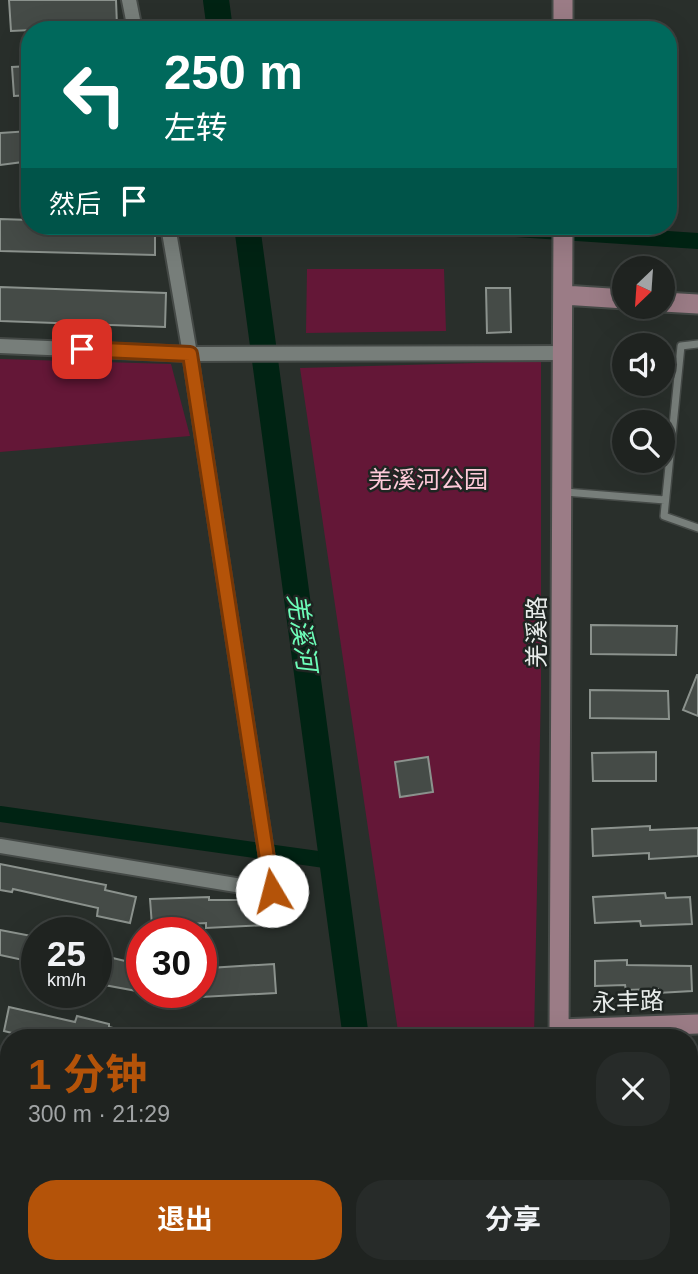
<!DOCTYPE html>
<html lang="zh">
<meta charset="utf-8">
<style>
body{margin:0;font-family:Helvetica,"Noto Sans SC",sans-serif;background:#272b29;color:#f1f3f6;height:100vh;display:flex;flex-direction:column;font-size:26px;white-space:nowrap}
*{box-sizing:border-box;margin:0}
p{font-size:23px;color:#a1a4a5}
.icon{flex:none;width:38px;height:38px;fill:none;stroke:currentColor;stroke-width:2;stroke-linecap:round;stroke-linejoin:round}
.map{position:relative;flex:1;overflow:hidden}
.side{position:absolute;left:0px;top:1029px;width:698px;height:245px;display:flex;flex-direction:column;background:#1f2320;border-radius:28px 28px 0 0;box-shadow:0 7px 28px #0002,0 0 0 2px #3c403e}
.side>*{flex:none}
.banner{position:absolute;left:21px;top:21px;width:656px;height:214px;border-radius:28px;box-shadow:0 7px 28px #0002,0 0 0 2px #3c403e;background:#00695c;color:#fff;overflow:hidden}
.needle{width:46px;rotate:205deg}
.fabs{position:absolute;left:612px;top:256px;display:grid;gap:14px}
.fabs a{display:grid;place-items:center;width:63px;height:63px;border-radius:50%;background:#1f2320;box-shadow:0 7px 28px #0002,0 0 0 2px #3c403e;font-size:35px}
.speed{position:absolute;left:21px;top:917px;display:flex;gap:14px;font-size:35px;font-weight:700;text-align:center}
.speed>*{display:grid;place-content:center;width:91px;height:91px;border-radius:50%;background:#1f2320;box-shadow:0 7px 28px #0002,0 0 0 2px #3c403e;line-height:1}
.speed small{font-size:18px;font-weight:400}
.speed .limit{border:10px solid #d22;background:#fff;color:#111}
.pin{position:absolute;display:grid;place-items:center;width:60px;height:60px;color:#fff;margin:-30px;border-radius:14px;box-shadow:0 4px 10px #0006}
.me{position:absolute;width:77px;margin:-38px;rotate:352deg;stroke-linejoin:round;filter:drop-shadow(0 0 5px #0008)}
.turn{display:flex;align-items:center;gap:24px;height:147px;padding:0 28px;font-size:32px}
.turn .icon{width:91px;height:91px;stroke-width:2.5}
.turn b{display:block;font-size:49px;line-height:60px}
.then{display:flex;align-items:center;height:66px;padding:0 28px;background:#0003;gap:14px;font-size:26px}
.round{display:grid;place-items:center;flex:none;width:74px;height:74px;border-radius:28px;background:#272b29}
.overview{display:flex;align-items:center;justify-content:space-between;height:119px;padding:0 28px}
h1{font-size:42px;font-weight:700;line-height:52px;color:#b45309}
.action{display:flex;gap:14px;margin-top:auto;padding:14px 28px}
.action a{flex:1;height:80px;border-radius:28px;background:#b45309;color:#fff;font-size:28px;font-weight:700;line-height:80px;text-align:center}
.action a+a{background:#272b29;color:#f1f3f6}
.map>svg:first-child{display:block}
.green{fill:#641737}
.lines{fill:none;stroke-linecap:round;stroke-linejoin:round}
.canal{stroke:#002313;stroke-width:16}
.river{stroke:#002313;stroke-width:26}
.building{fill:#454b47;stroke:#8b928d;stroke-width:2}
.lane-casing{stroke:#454a47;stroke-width:10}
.street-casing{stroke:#454a47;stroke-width:18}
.secondary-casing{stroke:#454a47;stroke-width:23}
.lane{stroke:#777e7a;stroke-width:7}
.street{stroke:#777e7a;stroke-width:14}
.secondary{stroke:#9b7c86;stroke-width:19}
.route-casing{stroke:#753606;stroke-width:18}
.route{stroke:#b45309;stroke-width:12}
.labels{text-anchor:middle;stroke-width:5;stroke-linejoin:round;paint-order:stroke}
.park-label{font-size:24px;fill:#ffcad9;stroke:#1f2522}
.street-label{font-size:24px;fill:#e8ecea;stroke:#1f2522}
.water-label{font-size:26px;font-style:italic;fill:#6dfdb8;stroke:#1f2522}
</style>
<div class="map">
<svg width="698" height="1274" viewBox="0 0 698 1274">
<rect width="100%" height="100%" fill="#292f2b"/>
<!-- green -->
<path class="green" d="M 307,269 L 444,269 L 446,331 L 306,333 Z
M 0,359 L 171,364 L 190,436 L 0,452 Z
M 541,361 L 541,687 L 534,1038 L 399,1038 L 300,368 Z
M 432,1265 L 534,1265 L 534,1274 L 434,1274 Z"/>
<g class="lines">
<!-- canal -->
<path class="canal" d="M 472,226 L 698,241
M 0,814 L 332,861"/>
<!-- river -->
<path class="river" d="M 216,0 L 220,30
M 247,226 L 356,1038
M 388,1265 L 389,1274"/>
</g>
<!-- building -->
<path class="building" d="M 9,0 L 116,0 L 117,26 L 11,31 Z
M 30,66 L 30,95 L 14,96 L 12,67 Z
M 30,131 L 30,161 L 0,165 L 0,133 Z
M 0,219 L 30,220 L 30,226 L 155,226 L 155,255 L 0,251 Z
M 0,287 L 166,293 L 165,327 L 0,321 Z
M 486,288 L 510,288 L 511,332 L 487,333 Z
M 591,625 L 677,626 L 676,655 L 591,654 Z
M 697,675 L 698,675 L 698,716 L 683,710 Z
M 590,690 L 668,691 L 669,719 L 590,718 Z
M 656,752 L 656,781 L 593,781 L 592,753 Z
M 428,757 L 433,792 L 400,797 L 395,762 Z
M 650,826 L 650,830 L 698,828 L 698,856 L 649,859 L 649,853 L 593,856 L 592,829 Z
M 0,864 L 106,885 L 105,890 L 136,897 L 130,923 L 97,916 L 98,908 L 13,889 L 12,892 L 0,890 Z
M 665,893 L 666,898 L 690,897 L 692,924 L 641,926 L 640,921 L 595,923 L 593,897 Z
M 209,897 L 209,900 L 267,900 L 268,925 L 206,928 L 206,923 L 152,926 L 150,899 Z
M 0,930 L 37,937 L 37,963 L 0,955 Z
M 96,954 L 142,965 L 142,992 L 99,984 L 96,981 Z
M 627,960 L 627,965 L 691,966 L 692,991 L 658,993 L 658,989 L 626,990 L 625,985 L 595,986 L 595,961 Z
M 274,964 L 276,993 L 201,997 L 201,977 L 210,979 L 209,968 Z
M 9,1007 L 75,1022 L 77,1016 L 109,1024 L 109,1027 L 133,1033 L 133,1038 L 32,1038 L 4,1031 Z"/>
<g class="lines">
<!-- lane casing -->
<g class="lane-casing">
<path id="lane" d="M 698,344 L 681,346 L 664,516 L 698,528
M 565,492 L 665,500"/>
</g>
<!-- street casing -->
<g class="street-casing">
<path id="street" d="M 129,0 L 135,30
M 0,346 L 190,354 L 563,353
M 0,846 L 272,891 L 190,354 L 168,226
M 0,1211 L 9,1213
M 123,1265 L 128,1274"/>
</g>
<!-- secondary casing -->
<g class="secondary-casing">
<path id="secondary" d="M 563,30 L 563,0
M 563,295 L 625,299
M 663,302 L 698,304
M 559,1029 L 698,1024
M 559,1038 L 563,226
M 558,1274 L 558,1265"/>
</g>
<!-- lane -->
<use href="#lane" class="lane"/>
<!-- street -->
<use href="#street" class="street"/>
<!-- secondary -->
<use href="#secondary" class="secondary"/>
</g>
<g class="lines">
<!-- route casing -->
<g class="route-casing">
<path id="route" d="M 82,349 L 190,354 L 272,891"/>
</g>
<!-- route -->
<use href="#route" class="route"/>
</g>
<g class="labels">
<!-- park labels -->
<g class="park-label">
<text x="428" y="488">羌溪河公园</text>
</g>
<!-- street labels -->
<g class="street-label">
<text transform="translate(537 632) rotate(-90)" y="8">羌溪路</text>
<text transform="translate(628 1002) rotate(-2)" y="8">永丰路</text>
</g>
<!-- water labels -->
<g class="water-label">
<text transform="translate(302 632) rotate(82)" y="9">羌溪河</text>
</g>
</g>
</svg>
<div class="fabs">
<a><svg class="needle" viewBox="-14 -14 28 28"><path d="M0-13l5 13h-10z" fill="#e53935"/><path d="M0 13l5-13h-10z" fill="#a1a4a5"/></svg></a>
<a><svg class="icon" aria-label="sound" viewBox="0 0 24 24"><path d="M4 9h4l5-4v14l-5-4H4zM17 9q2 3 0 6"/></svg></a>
<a><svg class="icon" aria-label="search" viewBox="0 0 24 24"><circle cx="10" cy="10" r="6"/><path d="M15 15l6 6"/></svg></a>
</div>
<div class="speed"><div>25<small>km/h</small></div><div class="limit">30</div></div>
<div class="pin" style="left:82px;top:349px;background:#d93025"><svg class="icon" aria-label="arrive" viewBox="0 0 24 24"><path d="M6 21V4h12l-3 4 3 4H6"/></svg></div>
<svg class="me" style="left:272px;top:891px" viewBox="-20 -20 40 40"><circle r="19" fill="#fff"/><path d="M0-13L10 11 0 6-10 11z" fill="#b45309"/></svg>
<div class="banner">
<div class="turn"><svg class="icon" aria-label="left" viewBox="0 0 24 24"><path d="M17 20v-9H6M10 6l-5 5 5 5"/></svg><div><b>250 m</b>左转</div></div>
<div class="then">然后<svg class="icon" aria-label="arrive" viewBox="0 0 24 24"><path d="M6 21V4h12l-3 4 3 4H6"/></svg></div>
</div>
<section class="side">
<div class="overview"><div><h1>1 分钟</h1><p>300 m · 21:29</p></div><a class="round"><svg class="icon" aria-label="close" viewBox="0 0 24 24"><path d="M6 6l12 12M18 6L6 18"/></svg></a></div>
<div class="action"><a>退出</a><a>分享</a></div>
</section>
</div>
